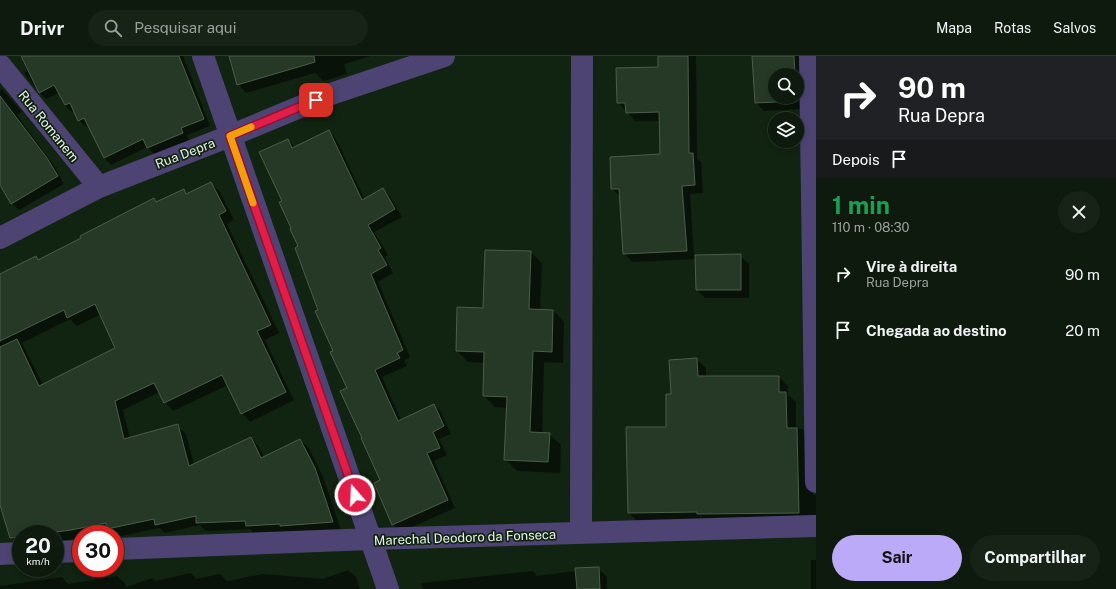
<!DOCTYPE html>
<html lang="pt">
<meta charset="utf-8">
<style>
body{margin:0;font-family:"Public Sans",sans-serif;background:#162316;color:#f1f3f6;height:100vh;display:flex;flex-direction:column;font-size:15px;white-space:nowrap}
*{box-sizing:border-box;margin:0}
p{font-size:13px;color:#9aa19d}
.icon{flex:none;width:22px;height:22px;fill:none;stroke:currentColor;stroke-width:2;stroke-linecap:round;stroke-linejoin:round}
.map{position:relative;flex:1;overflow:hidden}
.sheet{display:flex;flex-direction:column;background:#0d1a0d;width:300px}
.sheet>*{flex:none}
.hud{background:#202124;color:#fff;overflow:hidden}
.fabs{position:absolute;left:768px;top:12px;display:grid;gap:8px}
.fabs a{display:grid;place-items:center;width:36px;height:36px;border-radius:50%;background:#0d1a0d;box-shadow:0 2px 6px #0003,0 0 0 1px #2d382e;font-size:20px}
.speed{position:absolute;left:12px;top:469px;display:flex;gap:8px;font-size:20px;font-weight:700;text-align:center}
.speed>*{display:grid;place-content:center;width:52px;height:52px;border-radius:50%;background:#0d1a0d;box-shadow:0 2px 6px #0003,0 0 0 1px #2d382e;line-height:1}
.speed small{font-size:10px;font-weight:400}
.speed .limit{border:6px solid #d22;background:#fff;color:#111}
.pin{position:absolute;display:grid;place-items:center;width:34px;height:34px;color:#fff;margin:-17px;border-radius:8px;box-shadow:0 2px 6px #0006}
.me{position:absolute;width:44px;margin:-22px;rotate:341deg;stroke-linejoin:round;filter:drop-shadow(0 0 3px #0008)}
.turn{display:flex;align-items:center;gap:14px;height:84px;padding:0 16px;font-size:18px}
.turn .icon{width:52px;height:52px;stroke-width:2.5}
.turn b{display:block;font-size:28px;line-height:34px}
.then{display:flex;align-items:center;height:38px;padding:0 16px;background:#0003;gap:8px;font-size:15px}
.round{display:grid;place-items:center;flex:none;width:42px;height:42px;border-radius:21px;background:#162316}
.overview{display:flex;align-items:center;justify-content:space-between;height:68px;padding:0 16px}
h1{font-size:24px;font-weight:700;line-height:30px;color:#1e9e55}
.action{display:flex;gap:8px;margin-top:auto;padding:8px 16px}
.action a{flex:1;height:46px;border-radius:24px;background:#baaaf7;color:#111;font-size:16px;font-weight:700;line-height:46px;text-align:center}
.action a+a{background:#162316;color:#f1f3f6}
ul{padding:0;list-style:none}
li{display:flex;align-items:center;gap:12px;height:56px;padding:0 16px}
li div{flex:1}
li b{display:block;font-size:15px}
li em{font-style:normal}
header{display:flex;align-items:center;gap:24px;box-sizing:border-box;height:56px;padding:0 20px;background:#0d1a0d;border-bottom:1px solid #2d382e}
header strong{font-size:19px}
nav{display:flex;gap:22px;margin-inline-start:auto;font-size:14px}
.search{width:280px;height:36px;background:#162316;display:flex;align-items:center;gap:10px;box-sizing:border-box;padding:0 14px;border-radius:22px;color:#9aa19d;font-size:15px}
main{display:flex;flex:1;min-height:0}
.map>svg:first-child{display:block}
.shadow{fill:#0007;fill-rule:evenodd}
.building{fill:#263926;stroke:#4a5e4a}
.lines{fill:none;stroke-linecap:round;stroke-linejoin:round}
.minor{stroke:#4e4473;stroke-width:22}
.tertiary{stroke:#4e4473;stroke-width:22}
.route-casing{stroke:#92132f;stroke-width:10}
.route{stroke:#e11d48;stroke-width:7}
.slow{stroke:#f59e0b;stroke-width:7}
.labels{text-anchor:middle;stroke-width:3.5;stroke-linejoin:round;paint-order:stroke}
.street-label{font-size:13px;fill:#e7f3e7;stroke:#112311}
</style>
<header>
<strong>Drivr</strong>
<div class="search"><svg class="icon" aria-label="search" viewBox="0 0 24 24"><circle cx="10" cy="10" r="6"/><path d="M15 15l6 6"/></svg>Pesquisar aqui</div>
<nav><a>Mapa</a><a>Rotas</a><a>Salvos</a></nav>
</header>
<main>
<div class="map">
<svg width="816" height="533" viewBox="0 0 816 533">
<rect width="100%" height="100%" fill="#112311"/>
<!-- shadow -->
<path class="shadow" d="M 20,0 L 183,0 L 210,70 L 187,79 L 189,84 L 155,99 L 147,91 L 111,109 L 104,102 L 89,70 L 86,71 L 79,64 L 74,55 L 72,56 L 65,49 L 59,37 L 46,43 L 39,36 L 24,17 L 27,15 Z
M 230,0 L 371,0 L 344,8 L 347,18 L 324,25 L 315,17 L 246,37 L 238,28 Z
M 659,0 L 696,0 L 697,102 L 701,106 L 703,137 L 690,138 L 694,200 L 740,200 L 749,208 L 749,242 L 705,242 L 697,234 L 696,203 L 632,206 L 624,197 L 621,141 L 612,133 L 611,102 L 661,99 L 660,65 L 635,65 L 618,46 L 659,12 Z
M 753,0 L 809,0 L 804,53 L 764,55 L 756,47 ZM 775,19 L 797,19 L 797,41 L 775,41 Z
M 2,33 L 22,56 L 17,59 L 53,108 L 64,128 L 19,154 L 12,147 L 0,130 L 0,35 Z
M 329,75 L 336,83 L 365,144 L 383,133 L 390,141 L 402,161 L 374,176 L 388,199 L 385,201 L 393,217 L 378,226 L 410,301 L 404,305 L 407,310 L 382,321 L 401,364 L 434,349 L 441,356 L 451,378 L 439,383 L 447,399 L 434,405 L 455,452 L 401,476 L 393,468 L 381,424 L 364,382 L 348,333 L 334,296 L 283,145 L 288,84 L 295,91 Z
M 211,127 L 220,136 L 234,164 L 227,168 L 279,277 L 265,284 L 294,344 L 250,366 L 242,357 L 228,329 L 173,355 L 165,346 L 160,336 L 123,354 L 130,382 L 177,370 L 186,378 L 194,409 L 251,382 L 259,391 L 264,401 L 300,384 L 309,392 L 323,421 L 341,474 L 255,478 L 250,473 L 206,475 L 200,469 L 165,477 L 159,472 L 117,481 L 112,476 L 101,478 L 81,478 L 81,482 L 55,486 L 55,478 L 21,478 L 20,490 L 11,481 L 0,445 L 0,218 L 35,201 L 39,204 L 83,183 L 154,143 L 158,147 L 184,134 L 188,139 ZM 101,258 L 117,292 L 43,329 L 22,287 L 70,263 L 77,270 Z
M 531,196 L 542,208 L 540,254 L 553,254 L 564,266 L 563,307 L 544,306 L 542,377 L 549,378 L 561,389 L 560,417 L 517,415 L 506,404 L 508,352 L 495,351 L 484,340 L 485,307 L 468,306 L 457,295 L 484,253 Z
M 696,303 L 706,312 L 706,321 L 779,321 L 788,330 L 788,339 L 796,346 L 796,373 L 802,373 L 812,382 L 813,436 L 813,439 L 816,439 L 816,459 L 638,466 L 628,456 L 667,372 L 672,339 Z
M 811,504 L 816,504 L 816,533 L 811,533 Z
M 598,512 L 607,521 L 607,533 L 423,533 L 421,527 L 533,515 L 537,520 Z
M 348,514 L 356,521 L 360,533 L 0,533 L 0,530 L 62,521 L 68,528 L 117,520 L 125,527 L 126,531 L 152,522 L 155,525 L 191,517 L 196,523 L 220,518 L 227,525 L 263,518 L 323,523 Z"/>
<!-- building -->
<path class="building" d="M 21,0 L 179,0 L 204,63 L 181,72 L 183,77 L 147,92 L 143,83 L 104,102 L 84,62 L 78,65 L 70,47 L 65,49 L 54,29 L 39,37 Z
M 229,0 L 314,0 L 315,6 L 237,29 Z
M 658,0 L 688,0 L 689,97 L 693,97 L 695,129 L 682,130 L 687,195 L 623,198 L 619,133 L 611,133 L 610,101 L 660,98 L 659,56 L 626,57 L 625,47 L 617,47 L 616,12 L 658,11 Z
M 752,0 L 794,0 L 795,19 L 775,19 L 775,41 L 796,41 L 797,45 L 755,47 Z
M 0,40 L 47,102 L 58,120 L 11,148 L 0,129 Z
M 329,74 L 362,144 L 383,132 L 395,153 L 368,169 L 381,192 L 378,194 L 387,209 L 371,218 L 403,294 L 397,297 L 400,302 L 375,314 L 398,365 L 434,348 L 444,370 L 433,376 L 440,392 L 427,397 L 448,444 L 392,469 L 374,427 L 380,424 L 361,382 L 362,382 L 340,335 L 347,332 L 330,296 L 333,295 L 315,255 L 318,254 L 295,192 L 298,190 L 290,173 L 291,172 L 279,146 L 282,145 L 259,96 L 288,83 L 292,92 Z
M 211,126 L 226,155 L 219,159 L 271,269 L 257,275 L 286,336 L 241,358 L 222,319 L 164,347 L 154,327 L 115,345 L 124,383 L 178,368 L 189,410 L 251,381 L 261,402 L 300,383 L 315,412 L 333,466 L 280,470 L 280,468 L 246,470 L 245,465 L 196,467 L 196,460 L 155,469 L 154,463 L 107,473 L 106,467 L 71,474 L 40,478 L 21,478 L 21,481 L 10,482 L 0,449 L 0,291 L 17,283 L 39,330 L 115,292 L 95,248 L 67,262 L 64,254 L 0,285 L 0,218 L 36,200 L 38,204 L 81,182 L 80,180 L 154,142 L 156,146 L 184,133 L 186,138 Z
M 485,194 L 531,195 L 529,253 L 553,254 L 552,296 L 533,295 L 530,376 L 550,377 L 548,406 L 504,404 L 507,341 L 483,340 L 484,296 L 456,295 L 457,251 L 483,252 Z
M 741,198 L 741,234 L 696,234 L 695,199 Z
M 697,302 L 698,320 L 779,320 L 779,336 L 786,336 L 787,372 L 797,372 L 799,457 L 697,458 L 697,456 L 628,457 L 626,371 L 666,371 L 666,338 L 671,338 L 669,304 Z
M 599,511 L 600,533 L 577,533 L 575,512 Z"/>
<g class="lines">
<!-- minor -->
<path class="minor" d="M 203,0 L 388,533
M 810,0 L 816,426
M 0,9 L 99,131
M 581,477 L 582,0
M 115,493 L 371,483 L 816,470
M 55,496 L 81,495
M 0,498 L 21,497"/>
<!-- tertiary -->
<path class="tertiary" d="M 0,182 L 99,131 L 230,80 L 331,38 L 444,0"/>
</g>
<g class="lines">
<!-- route casing -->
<g class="route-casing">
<path id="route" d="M 316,44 L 230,80 L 355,439"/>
</g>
<!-- route -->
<use href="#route" class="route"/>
<!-- slow -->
<path class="slow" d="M 251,71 L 230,80 L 253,147"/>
</g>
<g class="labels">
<!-- street labels -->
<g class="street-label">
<text transform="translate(49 70) rotate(51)" y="5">Rua Romanem</text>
<text transform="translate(185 97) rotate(-21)" y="5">Rua Depra</text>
<text transform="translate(465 481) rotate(-2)" y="5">Marechal Deodoro da Fonseca</text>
</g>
</g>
</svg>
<div class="fabs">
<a><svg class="icon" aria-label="search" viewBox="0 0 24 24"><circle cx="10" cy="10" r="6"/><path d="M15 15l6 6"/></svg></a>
<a><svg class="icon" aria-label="layers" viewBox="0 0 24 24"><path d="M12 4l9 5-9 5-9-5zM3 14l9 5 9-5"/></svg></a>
</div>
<div class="speed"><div>20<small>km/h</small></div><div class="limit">30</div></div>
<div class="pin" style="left:316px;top:44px;background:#d93025"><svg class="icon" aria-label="arrive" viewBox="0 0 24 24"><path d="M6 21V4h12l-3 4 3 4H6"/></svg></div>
<svg class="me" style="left:355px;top:439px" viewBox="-20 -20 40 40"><circle r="17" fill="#e11d48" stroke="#fff" stroke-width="3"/><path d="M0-11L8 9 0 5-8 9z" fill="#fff"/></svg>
</div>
<section class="sheet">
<div class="hud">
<div class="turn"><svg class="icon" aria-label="right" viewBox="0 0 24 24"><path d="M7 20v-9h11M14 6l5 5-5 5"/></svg><div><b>90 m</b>Rua Depra</div></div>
<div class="then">Depois<svg class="icon" aria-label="arrive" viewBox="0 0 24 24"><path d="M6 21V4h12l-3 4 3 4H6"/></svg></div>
</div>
<div class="overview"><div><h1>1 min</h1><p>110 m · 08:30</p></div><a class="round"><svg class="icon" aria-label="close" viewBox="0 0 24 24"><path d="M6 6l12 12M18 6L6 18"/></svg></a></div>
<ul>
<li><svg class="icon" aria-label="right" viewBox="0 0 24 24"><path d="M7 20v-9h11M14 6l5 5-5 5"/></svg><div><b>Vire à direita</b><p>Rua Depra</p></div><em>90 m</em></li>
<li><svg class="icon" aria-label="arrive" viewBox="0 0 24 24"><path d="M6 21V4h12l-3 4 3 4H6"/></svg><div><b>Chegada ao destino</b></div><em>20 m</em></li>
</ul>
<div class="action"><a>Sair</a><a>Compartilhar</a></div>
</section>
</main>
